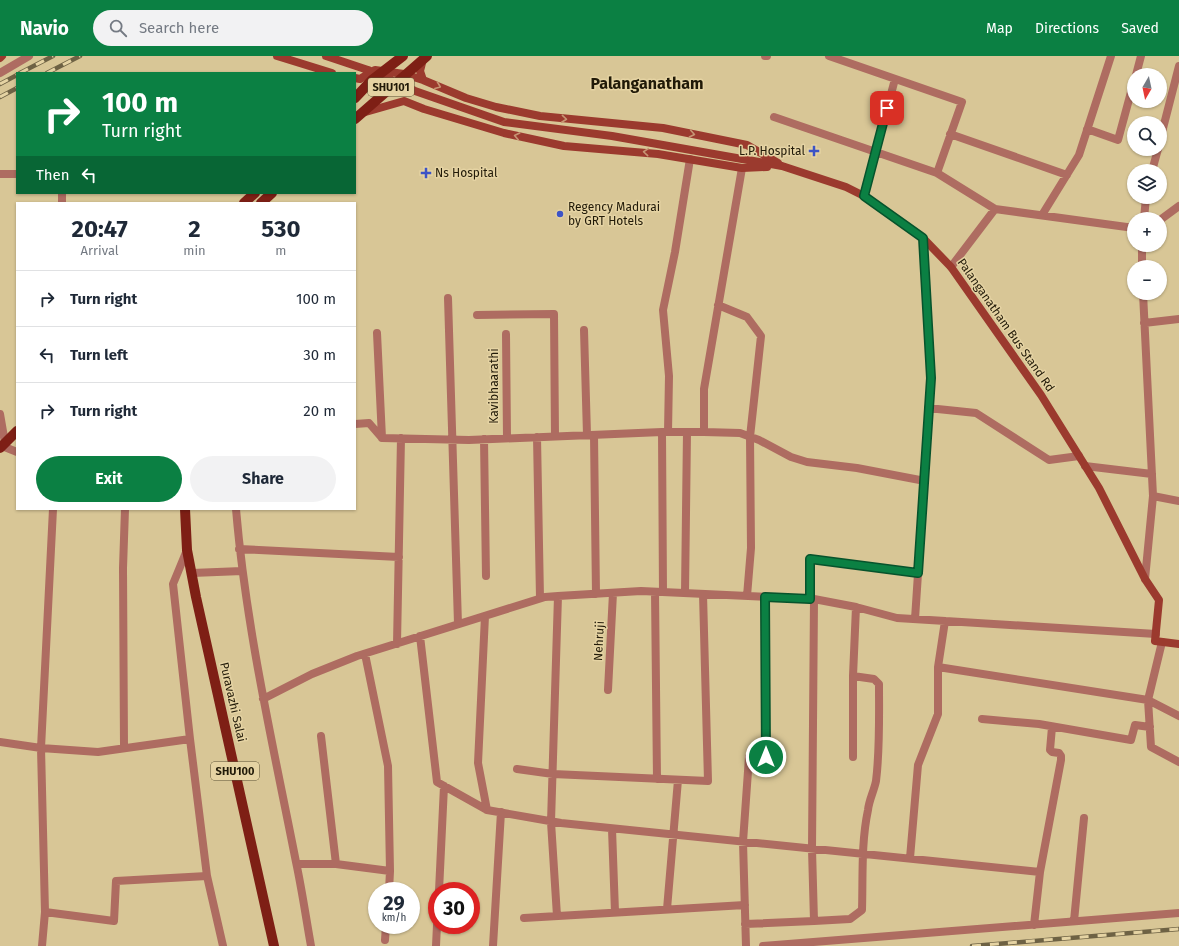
<!DOCTYPE html>
<meta charset="utf-8">
<style>
body{margin:0;font-family:"Fira Sans",sans-serif;background:#f2f2f3;color:#1f2937;height:100vh;display:flex;flex-direction:column;font-size:15px;white-space:nowrap}
*{box-sizing:border-box;margin:0}
p{font-size:13px;color:#747a83}
.icon{flex:none;width:22px;height:22px;fill:none;stroke:currentColor;stroke-width:2;stroke-linecap:round;stroke-linejoin:round}
.map{position:relative;flex:1;overflow:hidden}
.panel{position:absolute;left:16px;top:146px;width:340px;height:308px;display:flex;flex-direction:column;background:#fff;border-radius:0px;box-shadow:0 1px 3px #0004}
.panel>*{flex:none}
.hud{position:absolute;left:16px;top:16px;width:340px;height:122px;border-radius:0px;box-shadow:0 1px 3px #0004;background:#0b8043;color:#fff;overflow:hidden}
.needle{width:26px;rotate:189deg}
.fabs{position:absolute;left:1127px;top:12px;display:grid;gap:8px}
.fabs a{display:grid;place-items:center;width:40px;height:40px;border-radius:50%;background:#fff;box-shadow:0 1px 3px #0004;font-size:20px}
.speed{position:absolute;left:368px;top:826px;display:flex;gap:8px;font-size:20px;font-weight:700;text-align:center}
.speed>*{display:grid;place-content:center;width:52px;height:52px;border-radius:50%;background:#fff;box-shadow:0 1px 3px #0004;line-height:1}
.speed small{font-size:10px;font-weight:400}
.speed .limit{border:6px solid #d22;background:#fff;color:#111}
.pin{position:absolute;display:grid;place-items:center;width:34px;height:34px;color:#fff;margin:-17px;border-radius:8px;box-shadow:0 2px 6px #0006}
.me{position:absolute;width:44px;margin:-22px;rotate:0deg;stroke-linejoin:round;filter:drop-shadow(0 0 3px #0008)}
.turn{display:flex;align-items:center;gap:14px;height:84px;padding:0 20px;font-size:18px}
.turn .icon{width:52px;height:52px;stroke-width:2.5}
.turn b{display:block;font-size:28px;line-height:34px}
.then{display:flex;align-items:center;height:38px;padding:0 20px;background:#0003;gap:8px;font-size:15px}
.eta{display:flex;justify-content:space-evenly;align-items:center;height:68px;text-align:center}
.eta b{font-size:24px;font-weight:700;line-height:28px}
.primary-button{display:flex;gap:8px;margin-top:auto;padding:8px 20px}
.primary-button a{flex:1;height:46px;border-radius:24px;background:#0b8043;color:#fff;font-size:16px;font-weight:700;line-height:46px;text-align:center}
.primary-button a+a{background:#f2f2f3;color:#1f2937}
ul{padding:0;list-style:none}
li{display:flex;align-items:center;gap:12px;height:56px;padding:0 20px;border-top:1px solid #e0e1e3}
li div{flex:1}
li b{display:block;font-size:15px}
li em{font-style:normal}
header{display:flex;align-items:center;gap:24px;box-sizing:border-box;height:56px;padding:0 20px;background:#0b8043;color:#fff}
header strong{font-size:19px}
nav{display:flex;gap:22px;margin-inline-start:auto;font-size:14px}
.search{width:280px;height:36px;background:#f2f2f3;display:flex;align-items:center;gap:10px;box-sizing:border-box;padding:0 14px;border-radius:22px;color:#747a83;font-size:15px}
.map>svg:first-child{display:block}
.lines{fill:none;stroke-linecap:round;stroke-linejoin:round}
.street{stroke:#ae6c61;stroke-width:8}
.secondary{stroke:#9b3a2e;stroke-width:8}
.primary{stroke:#7e1f15;stroke-width:10}
.rail-casing{stroke:#6e6244;stroke-width:4.5}
.rail{stroke:#e5d3a3;stroke-width:3;stroke-dasharray:9;stroke-linecap:butt}
.oneway{stroke:#c79674}
.route-casing{stroke:#07532c;stroke-width:10}
.route{stroke:#0b8043;stroke-width:7}
.poi-dot{fill:#3c53c6;stroke:#e5d3a3;stroke-width:1.5}
.labels{text-anchor:middle;stroke-width:3;stroke-linejoin:round;paint-order:stroke}
.shield{fill:#e5d3a3;stroke:#5c5236;stroke-width:1}
.shield-label{font-size:11px;font-weight:bold;fill:#211a08}
.poi-label{font-size:12px;fill:#211a08;stroke:#e5d3a3;text-anchor:start}
.street-label{font-size:12px;fill:#211a08;stroke:#e5d3a3}
.district-label{font-size:16px;font-weight:bold;fill:#211a08;stroke:#e5d3a3}
</style>
<header>
<strong>Navio</strong>
<div class="search"><svg class="icon" aria-label="search" viewBox="0 0 24 24"><circle cx="10" cy="10" r="6"/><path d="M15 15l6 6"/></svg>Search here</div>
<nav><a>Map</a><a>Directions</a><a>Saved</a></nav>
</header>
<div class="map">
<svg width="1179" height="890" viewBox="0 0 1179 890">
<rect width="100%" height="100%" fill="#d8c696"/>
<g class="lines">
<!-- street -->
<path class="street" d="M 765,0 L 767,0
M 829,0 L 962,46 L 937,117 L 995,153
M 0,17 L 29,0
M 1136,19 L 1141,0
M 774,61 L 937,117
M 1087,73 L 1118,84 L 1134,25
M 950,78 L 1067,119
M 1160,84 L 1179,10
M 1152,115 L 1158,93
M 0,118 L 17,118
M 864,140 L 895,23
M 62,147 L 62,137
M 1042,159 L 1079,99 L 1111,0
M 1144,163 L 1146,141
M 1160,164 L 1179,150
M 951,211 L 995,153 L 1134,172
M 1142,211 L 1142,189
M 1143,237 L 1153,440 L 1145,523
M 448,242 L 458,568
M 718,249 L 747,261 L 761,280 L 750,381 L 751,492 L 747,540
M 477,259 L 554,258 L 555,380
M 1144,267 L 1179,263
M 584,274 L 587,379
M 377,277 L 382,382
M 506,278 L 507,382
M 928,352 L 976,357 L 1049,404 L 1079,400
M 0,358 L 5,387
M 355,368 L 369,367 L 382,382 L 469,384 L 662,376 L 663,536
M 662,376 L 704,376 L 704,333 L 742,112
M 668,376 L 669,320 L 663,254 L 675,196 L 690,103
M 704,376 L 740,377 L 759,384 L 791,401 L 807,406 L 857,412 L 925,425
M 594,379 L 596,538
M 537,381 L 540,542
M 484,383 L 486,520
M 2,390 L 17,396
M 1085,410 L 1152,418
M 1153,440 L 1179,445
M 236,453 C 246,572 273,689 296,806 C 302,834 306,862 311,890
M 239,493 L 399,501
M 192,517 L 242,515
M 655,536 L 657,723
M 685,537 L 687,376
M 810,543 L 810,503 L 918,517
M 814,543 L 812,793 L 814,865 L 850,863 L 862,854 C 863,821 861,787 868,754 C 869,744 874,735 876,725 C 880,694 879,659 879,628 L 874,623 L 853,620
M 485,560 L 478,707 L 487,754
M 915,563 L 931,322 L 923,182
M 420,580 L 437,726 L 487,754 L 561,767 L 1040,816 L 1034,869
M 1162,586 L 1148,644 L 1151,691 L 1179,706
M 397,588 L 401,382
M 365,598 L 388,710 L 390,815 L 389,835
M 938,611 L 1148,644 L 1179,660
M 608,634 L 613,537
M 263,643 L 312,618 L 357,600 L 545,541 L 558,540 L 641,535 L 814,543 L 856,551 L 897,562 L 1156,578
M 982,663 L 1039,668 L 1131,684 L 1135,669 L 1150,671
M 321,680 L 336,808
M 0,686 L 41,692 L 98,696 L 190,683
M 124,692 L 123,512 L 125,453
M 853,701 L 853,620 L 856,551
M 517,713 L 553,718 L 708,725 L 703,538
M 612,773 L 615,856
M 910,802 L 918,709 L 938,658 L 938,611 L 945,565
M 297,808 L 336,808 L 390,815
M 1040,816 L 1061,704 L 1061,700 L 1059,697 L 1052,696 L 1050,694 L 1052,671
M 207,820 L 223,890
M 439,835 L 444,730
M 667,853 L 678,724
M 45,856 L 114,865 L 116,825 L 207,820 L 190,683 L 173,528 L 187,494
M 557,860 L 551,766 L 558,540
M 524,862 L 745,849
M 1074,865 L 1084,762
M 745,868 L 814,865
M 385,884 L 386,869
M 42,890 L 45,856 L 41,692 L 53,453
M 436,890 L 437,869
M 493,890 L 501,756
M 746,890 L 743,786 L 749,701 L 766,701 L 765,541
M 763,890 L 1179,857"/>
<!-- secondary -->
<path class="secondary" d="M 277,0 L 332,17
M 326,0 L 368,14 L 415,35 L 504,66 L 612,80 L 782,110 L 846,131 L 864,140 L 923,182 L 951,211 L 1041,339 L 1099,432 L 1145,523 L 1159,544 L 1155,585 L 1179,588
M 0,2 L 2,0
M 423,3 L 420,15 L 423,24 L 466,42 L 496,51 L 540,60 L 663,72 L 747,89 L 778,107
M 355,22 L 360,23 L 375,14 L 404,18 L 423,24
M 362,57 L 404,45 L 424,53 L 504,77 L 564,90 L 658,98 L 742,112 L 767,111"/>
<!-- primary -->
<path class="primary" d="M 355,42 L 372,24 L 403,0
M 355,63 L 427,0
M 244,147 L 255,137
M 261,147 L 272,137
M 0,392 L 17,375
M 185,453 L 187,494 L 196,541 L 274,890"/>
<!-- rail casing -->
<g class="rail-casing">
<path id="rail" d="M 20,17 L 53,0
M 47,17 L 80,0
M 0,28 L 17,19
M 0,41 L 17,32
M 972,890 L 1179,873"/>
</g>
<!-- rail -->
<use href="#rail" class="rail"/>
</g>
<!-- one-way arrows -->
<defs><path id="oneway-chevron" d="M-2-3.5L2.5 0L-2 3.5" fill="none" stroke-width="1.6" stroke-linecap="round" stroke-linejoin="round"/></defs>
<g class="oneway">
<use href="#oneway-chevron" transform="translate(438 30) rotate(21)"/>
<use href="#oneway-chevron" transform="translate(564 63) rotate(6)"/>
<use href="#oneway-chevron" transform="translate(692 78) rotate(11)"/>
<use href="#oneway-chevron" transform="translate(517 80) rotate(-168)"/>
<use href="#oneway-chevron" transform="translate(646 96) rotate(-175)"/>
</g>
<g class="lines">
<!-- route casing -->
<g class="route-casing">
<path id="route" d="M 766,701 L 765,541 L 810,543 L 810,503 L 918,517 L 931,322 L 923,182 L 864,140 L 887,52"/>
</g>
<!-- route -->
<use href="#route" class="route"/>
</g>
<!-- markers -->
<g class="poi-dot">
<path d="M812 89h4v4h4v4h-4v4h-4v-4h-4v-4h4z"/>
<path d="M424 111h4v4h4v4h-4v4h-4v-4h-4v-4h4z"/>
<circle cx="560" cy="158" r="4"/>
</g>
<g class="labels">
<!-- shield labels -->
<g class="shield">
<rect x="368" y="22" width="46" height="18" rx="3"/>
<rect x="211" y="706" width="48" height="18" rx="3"/>
</g>
<g class="shield-label">
<text x="391" y="35">SHU101</text>
<text x="235" y="719">SHU100</text>
</g>
<!-- poi labels -->
<g class="poi-label">
<text x="805" y="99" text-anchor="end">L.P. Hospital</text>
<text x="435" y="121">Ns Hospital</text>
<text x="568" y="155">Regency Madurai<tspan x="568" dy="14">by GRT Hotels</tspan></text>
</g>
<!-- street labels -->
<g class="street-label">
<text transform="translate(1006 269) rotate(55)" y="4">Palanganatham Bus Stand Rd</text>
<text transform="translate(494 330) rotate(-90)" y="4">Kavibhaarathi</text>
<text transform="translate(599 585) rotate(-87)" y="4">Nehruji</text>
<text transform="translate(233 646) rotate(77)" y="4">Puravazhi Salai</text>
</g>
<!-- district labels -->
<g class="district-label">
<text x="647" y="33">Palanganatham</text>
</g>
</g>
</svg>
<div class="fabs">
<a><svg class="needle" viewBox="-14 -14 28 28"><path d="M0-13l5 13h-10z" fill="#e53935"/><path d="M0 13l5-13h-10z" fill="#747a83"/></svg></a>
<a><svg class="icon" aria-label="search" viewBox="0 0 24 24"><circle cx="10" cy="10" r="6"/><path d="M15 15l6 6"/></svg></a>
<a><svg class="icon" aria-label="layers" viewBox="0 0 24 24"><path d="M12 4l9 5-9 5-9-5zM3 14l9 5 9-5"/></svg></a>
<a>+</a>
<a>−</a>
</div>
<div class="speed"><div>29<small>km/h</small></div><div class="limit">30</div></div>
<div class="pin" style="left:887px;top:52px;background:#d93025"><svg class="icon" aria-label="arrive" viewBox="0 0 24 24"><path d="M6 21V4h12l-3 4 3 4H6"/></svg></div>
<svg class="me" style="left:766px;top:701px" viewBox="-20 -20 40 40"><circle r="17" fill="#0b8043" stroke="#fff" stroke-width="3"/><path d="M0-11L8 9 0 5-8 9z" fill="#fff"/></svg>
<div class="hud">
<div class="turn"><svg class="icon" aria-label="right" viewBox="0 0 24 24"><path d="M7 20v-9h11M14 6l5 5-5 5"/></svg><div><b>100 m</b>Turn right</div></div>
<div class="then">Then<svg class="icon" aria-label="left" viewBox="0 0 24 24"><path d="M17 20v-9H6M10 6l-5 5 5 5"/></svg></div>
</div>
<section class="panel">
<div class="eta">
<div><b>20:47</b><p>Arrival</p></div>
<div><b>2</b><p>min</p></div>
<div><b>530</b><p>m</p></div>
</div>
<ul>
<li><svg class="icon" aria-label="right" viewBox="0 0 24 24"><path d="M7 20v-9h11M14 6l5 5-5 5"/></svg><div><b>Turn right</b></div><em>100 m</em></li>
<li><svg class="icon" aria-label="left" viewBox="0 0 24 24"><path d="M17 20v-9H6M10 6l-5 5 5 5"/></svg><div><b>Turn left</b></div><em>30 m</em></li>
<li><svg class="icon" aria-label="right" viewBox="0 0 24 24"><path d="M7 20v-9h11M14 6l5 5-5 5"/></svg><div><b>Turn right</b></div><em>20 m</em></li>
</ul>
<div class="primary-button"><a>Exit</a><a>Share</a></div>
</section>
</div>
